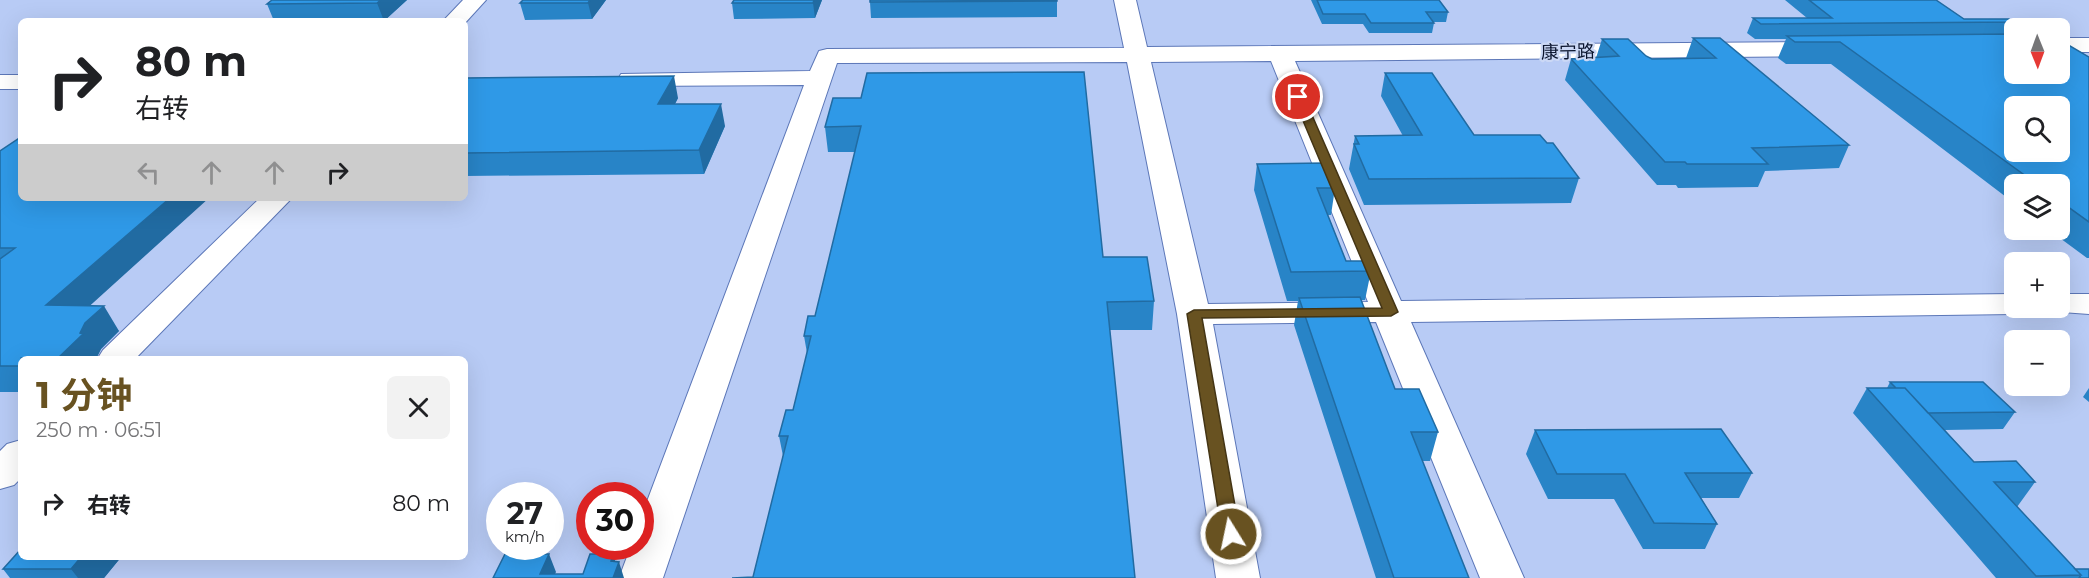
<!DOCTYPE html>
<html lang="zh">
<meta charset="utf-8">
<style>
body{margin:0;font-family:Montserrat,"Noto Sans SC",sans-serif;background:#f2f2f2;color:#202124;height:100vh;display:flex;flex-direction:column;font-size:22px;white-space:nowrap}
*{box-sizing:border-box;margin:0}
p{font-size:20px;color:#757577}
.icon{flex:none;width:33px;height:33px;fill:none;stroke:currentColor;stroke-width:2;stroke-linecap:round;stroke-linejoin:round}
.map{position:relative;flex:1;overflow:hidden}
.drawer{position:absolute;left:18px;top:356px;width:450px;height:204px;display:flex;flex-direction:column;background:#fff;border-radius:9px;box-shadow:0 6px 24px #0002}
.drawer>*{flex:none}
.top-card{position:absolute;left:18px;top:18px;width:450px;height:183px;border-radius:9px;box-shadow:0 6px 24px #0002;background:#fff;color:#202124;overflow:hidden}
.needle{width:39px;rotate:179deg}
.controls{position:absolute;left:2004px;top:18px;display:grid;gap:12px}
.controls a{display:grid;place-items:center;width:66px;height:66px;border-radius:9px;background:#fff;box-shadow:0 6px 24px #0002;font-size:30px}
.speed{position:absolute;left:486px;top:482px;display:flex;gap:12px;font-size:30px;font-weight:700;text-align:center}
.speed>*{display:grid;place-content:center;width:78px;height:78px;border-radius:50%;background:#fff;box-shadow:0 6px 24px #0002;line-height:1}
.speed small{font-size:15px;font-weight:400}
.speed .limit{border:9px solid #d22;background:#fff;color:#111}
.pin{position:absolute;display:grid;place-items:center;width:51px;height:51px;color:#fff;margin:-26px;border:3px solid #fff;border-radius:50%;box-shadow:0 2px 6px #0007}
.me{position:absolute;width:66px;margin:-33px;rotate:350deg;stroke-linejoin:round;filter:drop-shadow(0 0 4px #0008)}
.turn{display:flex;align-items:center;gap:21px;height:126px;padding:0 18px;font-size:27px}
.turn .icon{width:78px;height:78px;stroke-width:2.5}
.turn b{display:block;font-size:42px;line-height:51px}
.lanes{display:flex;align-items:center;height:57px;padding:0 18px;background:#0003;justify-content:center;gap:30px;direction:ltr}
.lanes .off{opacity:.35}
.round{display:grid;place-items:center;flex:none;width:63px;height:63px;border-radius:9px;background:#f2f2f2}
.overview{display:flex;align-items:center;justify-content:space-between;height:102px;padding:0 18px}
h1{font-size:36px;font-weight:700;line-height:45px;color:#685221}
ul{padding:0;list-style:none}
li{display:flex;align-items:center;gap:18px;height:90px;padding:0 18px}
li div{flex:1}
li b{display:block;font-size:22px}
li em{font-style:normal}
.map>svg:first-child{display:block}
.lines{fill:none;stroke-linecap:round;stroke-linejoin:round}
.minor-casing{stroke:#5c77b8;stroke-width:2}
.minor{fill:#fff;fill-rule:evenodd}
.wall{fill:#2884c7}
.shaded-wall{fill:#216ba2}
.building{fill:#2f99e7;stroke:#216ba2;stroke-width:1.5;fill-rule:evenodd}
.route{fill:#685221;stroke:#443515;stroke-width:1.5}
.labels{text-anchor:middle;stroke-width:4.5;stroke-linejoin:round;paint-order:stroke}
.far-street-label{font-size:18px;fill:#09132c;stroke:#cbd8f5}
</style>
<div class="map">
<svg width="2089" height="578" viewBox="0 0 2089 578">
<rect width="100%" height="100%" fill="#b8cbf5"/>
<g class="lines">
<!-- minor casing -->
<g class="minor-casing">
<path id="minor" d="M 463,0 L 486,0 L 465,23 L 443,21 Z
M 1114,0 L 1136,0 L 1147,47 L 1827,42 L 1835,44 L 1839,49 L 1835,54 L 1827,56 L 1295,61 L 1401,301 L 2014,294 L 2014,308 L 2028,308 L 2026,311 L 2014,314 L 1411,322 L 1524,578 L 1480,578 L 1376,322 L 1213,324 L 1260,578 L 1216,578 L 1177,314 L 1127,62 L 837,63 L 663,578 L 619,578 L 631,546 L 640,546 L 640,520 L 804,85 L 630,86 L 621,84 L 618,79 L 621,74 L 810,71 L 819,51 L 827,49 L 1124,48 ZM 1271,61 L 1368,302 L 1208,304 L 1151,62 Z
M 2060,38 L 2089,38 L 2089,52 L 2060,52 Z
M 0,75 L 21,75 L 21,89 L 0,89 Z
M 260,198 L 292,198 L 136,358 L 98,358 L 103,350 Z
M 2060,294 L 2089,294 L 2089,314 L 2048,311 L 2046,308 L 2060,308 Z
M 21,440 L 21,478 L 14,485 L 0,489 L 0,451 L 7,444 Z"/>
</g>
<!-- minor -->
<use href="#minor" class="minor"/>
</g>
<!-- wall -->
<path class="wall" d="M 272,0 L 407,0 L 384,21 L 274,21 L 267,4 Z
M 606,0 L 592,19 L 525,20 L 520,3 Z
M 822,0 L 815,18 L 734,19 L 732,3 Z
M 1057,0 L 1057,17 L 871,18 L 870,2 Z
M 1311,0 L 1439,0 L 1448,12 L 1446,22 L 1433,22 L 1434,23 L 1432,33 L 1369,33 L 1363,24 L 1322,24 Z
M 1785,0 L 1936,0 L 1964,19 L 2013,22 L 2007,34 L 2089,57 L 2089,258 L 2087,258 L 2049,230 L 2060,230 L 2060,184 L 2014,184 L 2014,203 L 1831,64 L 1786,64 L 1778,58 L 1786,39 L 1755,39 L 1747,33 L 1753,18 L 1807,18 Z
M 1693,38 L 1849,145 L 1839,168 L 1765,171 L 1758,187 L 1678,188 L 1676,185 L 1657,185 L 1565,80 L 1571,59 L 1596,58 L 1602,39 L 1652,59 L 1686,58 Z
M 1385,73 L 1474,135 L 1547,143 L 1579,178 L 1571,203 L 1364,205 L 1349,169 L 1355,136 L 1403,136 L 1381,96 Z
M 465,78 L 678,98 L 675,104 L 725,126 L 704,174 L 465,176 Z
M 833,98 L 1103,257 L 1154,301 L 1152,330 L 1110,330 L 753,577 L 783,456 L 779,436 L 793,410 L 807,353 L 804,336 L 815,316 L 855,152 L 828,152 L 825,127 Z
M 0,151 L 90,306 L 119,331 L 101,349 L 97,357 L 98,358 L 21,358 L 21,392 L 0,392 Z
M 1257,164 L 1335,188 L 1331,215 L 1328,215 L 1346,261 L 1371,271 L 1365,300 L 1361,300 L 1395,389 L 1438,432 L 1430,461 L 1422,461 L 1469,578 L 1376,578 L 1294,325 L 1298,301 L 1287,301 L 1254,190 Z
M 1890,382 L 2015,412 L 2003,429 L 1945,430 L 1974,462 L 2035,482 L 2017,507 L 2075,569 L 2089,578 L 1996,578 L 1853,413 L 1867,388 L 1887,388 Z
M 2089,388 L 2089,402 L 2083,397 Z
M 1535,430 L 1752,473 L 1739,498 L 1701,498 L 1717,524 L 1705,549 L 1643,549 L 1614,499 L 1548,499 L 1526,454 Z
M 122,556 L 104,578 L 10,578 L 3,569 Z"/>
<!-- shaded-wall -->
<path class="shaded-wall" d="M 381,0 L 407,0 L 384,21 L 377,3 Z
M 590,0 L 606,0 L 592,19 L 588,3 Z
M 814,0 L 822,0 L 815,18 L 813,3 Z
M 674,76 L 678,98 L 663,127 L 658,104 Z
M 721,104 L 725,126 L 704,174 L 699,150 Z
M 170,198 L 209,198 L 62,331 L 46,305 Z
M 104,306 L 119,331 L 101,349 L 97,357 L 98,358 L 58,358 L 80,333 L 85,323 Z
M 549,554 L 556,572 L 553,578 L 540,574 Z
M 613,554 L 617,567 L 619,562 L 624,578 L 613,578 L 611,561 Z
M 82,556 L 122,556 L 104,578 L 78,578 L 71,569 Z"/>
<!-- building -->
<path class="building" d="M 272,0 L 381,0 L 377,3 L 267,4 Z
M 523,0 L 590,0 L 588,3 L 520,3 Z
M 734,0 L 814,0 L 813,3 L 732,3 Z
M 870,0 L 1057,0 L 1057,1 L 870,2 Z
M 1317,0 L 1439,0 L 1448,12 L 1426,12 L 1434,23 L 1371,23 L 1365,14 L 1323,14 Z
M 1809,0 L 1936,0 L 1964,19 L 2009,19 L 2013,22 L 1761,24 L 1753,18 L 1832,18 Z
M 2027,22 L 2039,28 L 2026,28 Z
M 2014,34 L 2014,74 L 2060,74 L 2060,40 L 2089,57 L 2089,222 L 2060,201 L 2060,184 L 2037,184 L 1840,42 L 1795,42 L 1787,36 ZM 2014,106 L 2060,106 L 2060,152 L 2014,152 Z
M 1693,38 L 1720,38 L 1849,145 L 1752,148 L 1768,164 L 1687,164 L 1685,162 L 1665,162 L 1571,59 L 1619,56 L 1602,39 L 1628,39 L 1646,56 L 1652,59 L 1716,58 Z
M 1084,72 L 1103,257 L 1147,257 L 1154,301 L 1107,302 L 1135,578 L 732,578 L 753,577 L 788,436 L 779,436 L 786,410 L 793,410 L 811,336 L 804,336 L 808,316 L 815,316 L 861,126 L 825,127 L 833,98 L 861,98 L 867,73 Z
M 1385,73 L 1432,73 L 1474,135 L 1540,135 L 1547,143 L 1553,143 L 1579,178 L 1369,179 L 1354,144 L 1359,144 L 1355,136 L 1422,135 Z
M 674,76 L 658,104 L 721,104 L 699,150 L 465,153 L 465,78 Z
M 21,137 L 21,198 L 170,198 L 46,305 L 104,306 L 85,323 L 80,333 L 83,334 L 58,358 L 21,358 L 21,366 L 0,366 L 0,259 L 15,248 L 0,248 L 0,151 Z
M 1325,163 L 1335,188 L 1317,188 L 1346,261 L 1366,261 L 1371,271 L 1291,272 L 1257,164 Z
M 1360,297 L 1395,389 L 1419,389 L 1438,432 L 1411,432 L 1469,578 L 1394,578 L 1299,298 Z
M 1890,382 L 1983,382 L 2015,412 L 1928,413 L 1905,388 L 1896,388 Z
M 1867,388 L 1905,388 L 1974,462 L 2016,461 L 2035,482 L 1994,482 L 2081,575 L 2036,576 Z
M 1721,429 L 1752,473 L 1685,473 L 1717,524 L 1654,523 L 1625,474 L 1557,474 L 1535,430 Z
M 21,549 L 21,556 L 82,556 L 71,569 L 3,569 Z
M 505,554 L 549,554 L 540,574 L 583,574 L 590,554 L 613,554 L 611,561 L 619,562 L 613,578 L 493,578 Z
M 2075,569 L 2089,569 L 2089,578 L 2079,578 L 2081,575 Z"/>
<!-- route -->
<path class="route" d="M 1295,95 L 1304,97 L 1398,312 L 1391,316 L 1202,318 L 1240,534 L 1237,539 L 1225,539 L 1222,534 L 1187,314 L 1194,310 L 1382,308 L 1293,97 Z"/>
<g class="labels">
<!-- far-street labels -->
<g class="far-street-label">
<text transform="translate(1568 52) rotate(-1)" y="6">康宁路</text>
</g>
</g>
</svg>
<div class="controls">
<a><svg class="needle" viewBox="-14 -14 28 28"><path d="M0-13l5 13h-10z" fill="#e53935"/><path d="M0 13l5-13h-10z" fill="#757577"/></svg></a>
<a><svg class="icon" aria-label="search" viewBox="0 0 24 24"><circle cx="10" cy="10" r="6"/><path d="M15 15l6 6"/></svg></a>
<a><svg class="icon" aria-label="layers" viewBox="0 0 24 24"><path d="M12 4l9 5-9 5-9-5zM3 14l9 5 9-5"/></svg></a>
<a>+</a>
<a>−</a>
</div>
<div class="speed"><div>27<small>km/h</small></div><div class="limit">30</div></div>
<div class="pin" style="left:1298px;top:97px;background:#d93025"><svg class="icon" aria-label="arrive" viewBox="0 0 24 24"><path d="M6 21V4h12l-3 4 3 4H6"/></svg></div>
<svg class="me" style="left:1231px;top:534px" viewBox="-20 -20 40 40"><circle r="17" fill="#685221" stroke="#fff" stroke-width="3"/><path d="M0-11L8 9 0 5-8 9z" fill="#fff"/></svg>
<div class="top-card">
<div class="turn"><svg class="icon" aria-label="right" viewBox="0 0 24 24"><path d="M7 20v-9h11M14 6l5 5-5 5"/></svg><div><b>80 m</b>右转</div></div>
<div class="lanes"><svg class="icon off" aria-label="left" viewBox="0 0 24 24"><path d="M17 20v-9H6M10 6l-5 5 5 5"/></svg><svg class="icon off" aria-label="ahead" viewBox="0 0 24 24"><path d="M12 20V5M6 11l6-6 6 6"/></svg><svg class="icon off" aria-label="ahead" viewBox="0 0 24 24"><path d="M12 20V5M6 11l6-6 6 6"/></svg><svg class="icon" aria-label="right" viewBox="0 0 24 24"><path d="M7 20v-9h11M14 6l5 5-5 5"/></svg></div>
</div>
<section class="drawer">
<div class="overview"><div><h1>1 分钟</h1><p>250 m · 06:51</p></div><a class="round"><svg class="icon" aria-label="close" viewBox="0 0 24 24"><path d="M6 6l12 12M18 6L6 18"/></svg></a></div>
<ul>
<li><svg class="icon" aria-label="right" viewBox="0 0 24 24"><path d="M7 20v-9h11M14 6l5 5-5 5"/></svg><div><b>右转</b></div><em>80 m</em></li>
</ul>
</section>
</div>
